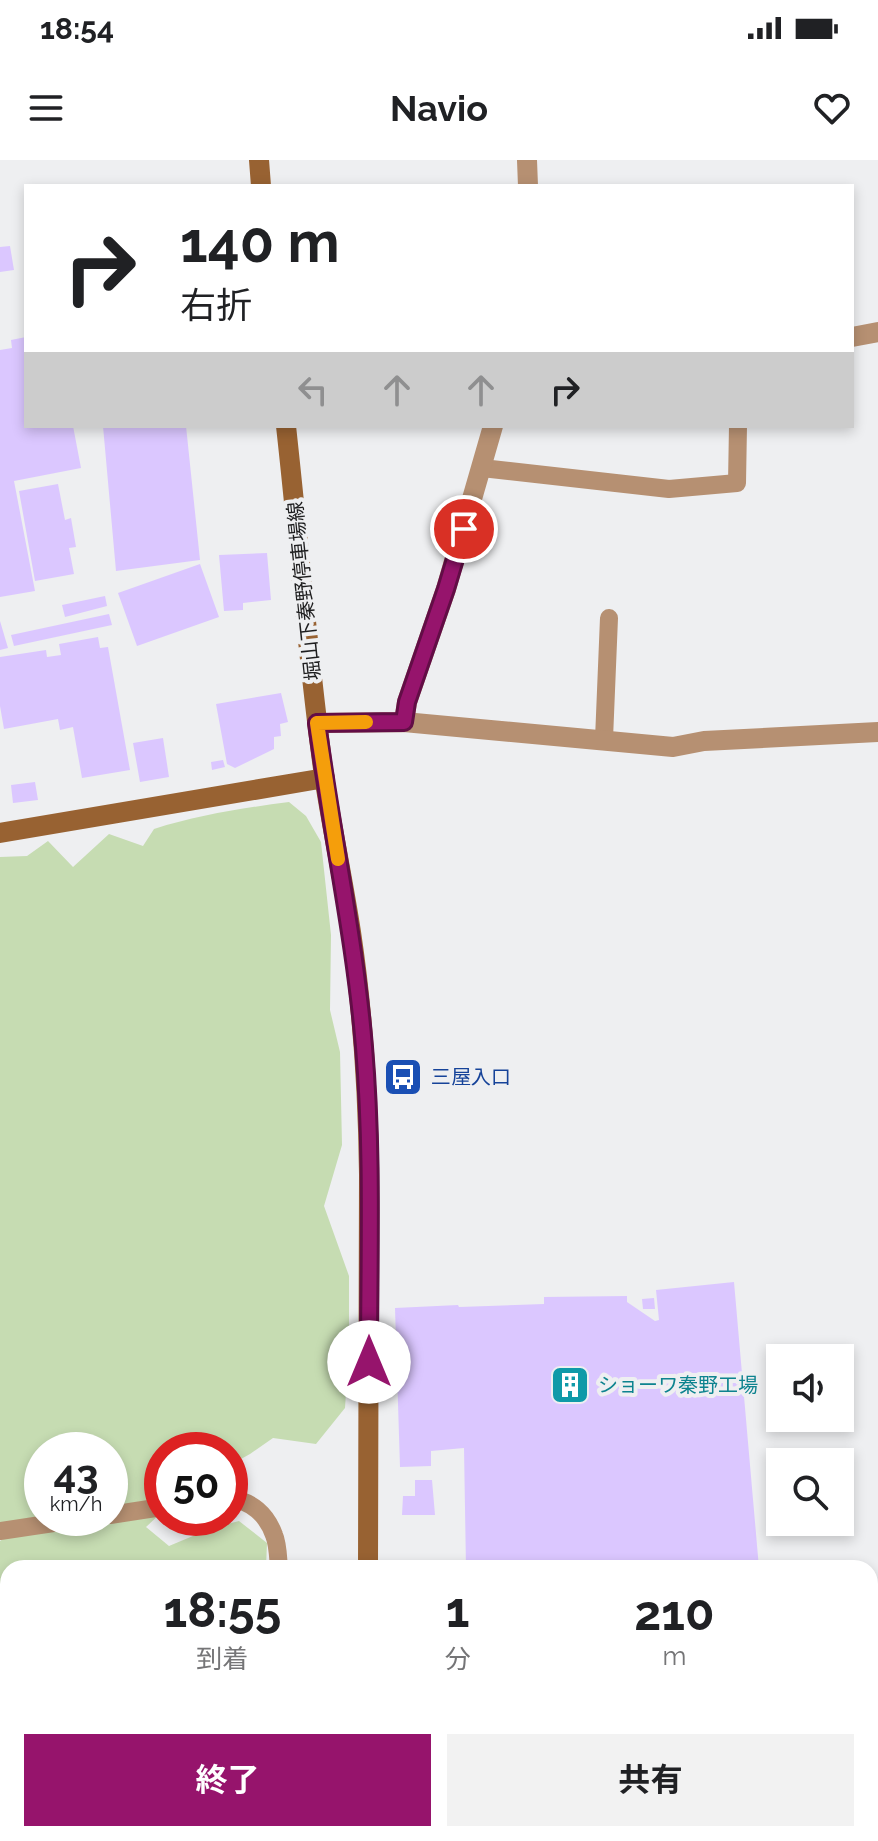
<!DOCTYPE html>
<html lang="ja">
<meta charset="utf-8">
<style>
body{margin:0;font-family:Raleway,"Noto Sans JP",sans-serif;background:#f2f2f2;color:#202124;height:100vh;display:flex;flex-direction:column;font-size:30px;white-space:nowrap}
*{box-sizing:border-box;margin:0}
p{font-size:26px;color:#757577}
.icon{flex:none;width:44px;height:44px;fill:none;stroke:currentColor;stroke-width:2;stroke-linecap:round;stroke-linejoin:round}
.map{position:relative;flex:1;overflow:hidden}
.side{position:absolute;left:0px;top:1400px;width:878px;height:282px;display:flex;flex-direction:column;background:#fff;border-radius:24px 24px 0 0;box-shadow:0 4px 12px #0003}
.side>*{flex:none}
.guide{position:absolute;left:24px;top:24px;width:830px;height:244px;border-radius:0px;box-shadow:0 4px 12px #0003;background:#fff;color:#202124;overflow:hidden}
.tools{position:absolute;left:766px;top:1184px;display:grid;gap:16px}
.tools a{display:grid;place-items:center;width:88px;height:88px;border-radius:0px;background:#fff;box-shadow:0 4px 12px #0003;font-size:40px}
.speed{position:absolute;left:24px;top:1272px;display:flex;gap:16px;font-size:40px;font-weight:700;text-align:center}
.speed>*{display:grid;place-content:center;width:104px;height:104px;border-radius:50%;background:#fff;box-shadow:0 4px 12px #0003;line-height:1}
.speed small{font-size:20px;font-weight:400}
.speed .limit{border:12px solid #d22;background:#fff;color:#111}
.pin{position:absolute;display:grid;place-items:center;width:68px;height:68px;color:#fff;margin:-34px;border:4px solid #fff;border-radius:50%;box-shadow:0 2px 8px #0007}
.me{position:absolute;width:88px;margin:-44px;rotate:0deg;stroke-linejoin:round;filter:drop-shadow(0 0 6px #0008)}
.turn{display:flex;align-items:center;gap:28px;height:168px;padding:0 24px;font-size:36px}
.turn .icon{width:104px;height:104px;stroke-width:2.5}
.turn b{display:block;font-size:56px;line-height:68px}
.lanes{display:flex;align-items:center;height:76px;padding:0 24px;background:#0003;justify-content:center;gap:40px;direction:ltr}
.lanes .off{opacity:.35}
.eta{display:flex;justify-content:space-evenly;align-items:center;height:136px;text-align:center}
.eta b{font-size:48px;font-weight:700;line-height:56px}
.button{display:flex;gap:16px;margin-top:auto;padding:16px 24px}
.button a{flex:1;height:92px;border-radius:0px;background:#96146c;color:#fff;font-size:32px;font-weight:700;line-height:92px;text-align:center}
.button a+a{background:#f2f2f2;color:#202124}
.status{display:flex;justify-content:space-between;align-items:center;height:56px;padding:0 40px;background:#fff;direction:ltr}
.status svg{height:22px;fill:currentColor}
header{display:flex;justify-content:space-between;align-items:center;height:104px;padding:0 24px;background:#fff;font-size:36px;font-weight:700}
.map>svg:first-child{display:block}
.green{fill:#c6dcb2;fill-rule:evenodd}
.building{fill:#dbc7ff}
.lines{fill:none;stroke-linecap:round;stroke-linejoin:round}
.lane{stroke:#b69072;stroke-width:18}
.street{stroke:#b69072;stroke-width:20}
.secondary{stroke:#986232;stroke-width:20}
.route-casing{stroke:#620d46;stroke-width:20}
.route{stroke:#96146c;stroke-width:14}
.slow{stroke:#f59e0b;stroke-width:14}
.labels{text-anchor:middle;stroke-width:8;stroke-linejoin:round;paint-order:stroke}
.street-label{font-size:20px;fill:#1e1e1f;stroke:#eeeff1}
.transit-label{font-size:20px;fill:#164399;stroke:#eeeff1;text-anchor:start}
.culture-label{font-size:20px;fill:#0d838f;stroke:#eeeff1;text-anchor:start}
</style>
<div class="status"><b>18:54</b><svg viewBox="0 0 49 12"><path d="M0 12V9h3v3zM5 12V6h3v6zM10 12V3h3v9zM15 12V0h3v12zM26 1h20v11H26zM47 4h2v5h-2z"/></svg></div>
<header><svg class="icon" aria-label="menu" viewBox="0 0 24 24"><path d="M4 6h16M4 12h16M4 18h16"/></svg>Navio<svg class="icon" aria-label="heart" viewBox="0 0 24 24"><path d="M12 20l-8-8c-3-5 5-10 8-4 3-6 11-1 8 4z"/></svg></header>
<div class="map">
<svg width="878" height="1681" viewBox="0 0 878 1681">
<rect width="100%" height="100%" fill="#eeeff1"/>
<!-- green -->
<path class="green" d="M 289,642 L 306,656 L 321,682 L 331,775 L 330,850 L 340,892 L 342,985 L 324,1046 L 349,1116 L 349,1185 L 345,1248 L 316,1284 L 273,1278 L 250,1294 L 230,1305 L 230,1290 L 162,1290 L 162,1352 L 146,1367 L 169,1386 L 212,1368 L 239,1361 L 267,1383 L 266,1408 L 8,1408 L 8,1453 L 0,1453 L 0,1381 L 3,1379 L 0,1375 L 0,697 L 27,696 L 48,681 L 73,707 L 109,674 L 143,686 L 154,669 C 198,655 243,648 289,642 ZM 42,1290 L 110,1290 L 110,1358 L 42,1358 Z"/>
<!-- building -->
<path class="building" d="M 10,86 L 14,110 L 0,112 L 0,87 Z
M 26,177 L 26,266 L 73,266 L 81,308 L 14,321 L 35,431 L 0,437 L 0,190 L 12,188 L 11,180 Z
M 103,266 L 186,266 L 200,400 L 116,411 Z
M 58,324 L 65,360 L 71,358 L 76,387 L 69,388 L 74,414 L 35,421 L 19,331 Z
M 267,393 L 271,440 L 243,443 L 243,450 L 224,451 L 219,395 Z
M 200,404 L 219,457 L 137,486 L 118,433 Z
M 105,436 L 107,446 L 65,457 L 62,445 Z
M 109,454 L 112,465 L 14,486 L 11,475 Z
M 0,461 L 8,488 L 0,490 Z
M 98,477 L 100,488 L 108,487 L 130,610 L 82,618 L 73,567 L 60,570 L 58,559 L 4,569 L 0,546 L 0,497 L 46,490 L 47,497 L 61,495 L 59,484 Z
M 281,533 L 288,562 L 280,564 L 281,576 L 274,577 L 274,589 L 235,608 L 227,604 L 216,544 Z
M 163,578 L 169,617 L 140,622 L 133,583 Z
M 223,600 L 225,607 L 212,610 L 211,602 Z
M 35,622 L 38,640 L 13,643 L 11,625 Z
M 734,1122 L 759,1408 L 466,1408 L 464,1288 L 431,1291 L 431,1306 L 400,1307 L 395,1148 L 458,1145 L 459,1147 L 544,1144 L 544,1137 L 627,1136 L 627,1142 L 655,1161 L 659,1160 L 656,1130 Z
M 654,1138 L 655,1149 L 643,1149 L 642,1139 Z
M 415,1320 L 432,1320 L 435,1355 L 402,1355 L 403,1336 L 415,1336 Z
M 8,1502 L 8,1571 L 0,1573 L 0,1504 Z
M 8,1659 L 8,1674 L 141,1674 L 143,1681 L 0,1681 L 0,1660 Z
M 154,1674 L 194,1674 L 195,1681 L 155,1681 Z
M 394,1674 L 439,1674 L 439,1681 L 394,1681 Z
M 470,1674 L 640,1674 L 640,1681 L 470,1681 Z"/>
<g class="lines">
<!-- lane -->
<path class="lane" d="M 482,308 L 669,329 L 737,323 L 738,266
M 604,579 L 609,458
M 230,1339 C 251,1340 267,1355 274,1375 C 278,1384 278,1398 279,1408
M 110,1355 L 162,1347
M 0,1371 L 87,1358"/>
<!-- street -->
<path class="street" d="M 527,0 L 528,26
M 852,177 L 878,172
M 404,562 L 407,542 L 446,429 L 493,266
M 317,563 L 404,562 L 673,587 L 704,581 L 878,572"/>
<!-- secondary -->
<path class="secondary" d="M 259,0 L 261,26
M 286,266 C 299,383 308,500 324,616 C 332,668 343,720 351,772 C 363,852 368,933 369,1014 L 368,1408
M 0,673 L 325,618
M 371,1674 L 371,1681"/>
</g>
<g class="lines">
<!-- route casing -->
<g class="route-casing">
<path id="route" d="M 369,1202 C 369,1097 373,992 364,887 C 355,778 331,671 317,563 L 404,562 L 407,542 L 446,429 L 464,369"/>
</g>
<!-- route -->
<use href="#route" class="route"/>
<!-- slow -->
<path class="slow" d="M 338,699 L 317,563 L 366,562"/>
</g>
<!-- icons -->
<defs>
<g id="bus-square" transform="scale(2)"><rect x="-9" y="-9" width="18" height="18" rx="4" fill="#1a4fb4" stroke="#eeeff1"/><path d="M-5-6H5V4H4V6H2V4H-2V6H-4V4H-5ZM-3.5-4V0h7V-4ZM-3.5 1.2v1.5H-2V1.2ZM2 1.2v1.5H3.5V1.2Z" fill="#fff"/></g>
<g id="building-square" transform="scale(2)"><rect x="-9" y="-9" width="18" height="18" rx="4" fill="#0f9aa8" stroke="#eeeff1"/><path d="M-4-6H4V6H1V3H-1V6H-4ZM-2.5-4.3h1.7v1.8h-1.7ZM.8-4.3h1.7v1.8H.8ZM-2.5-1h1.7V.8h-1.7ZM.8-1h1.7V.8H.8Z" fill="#fff"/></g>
</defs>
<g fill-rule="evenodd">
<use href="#bus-square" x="403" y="917"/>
<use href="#building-square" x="570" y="1225"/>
</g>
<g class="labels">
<!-- street labels -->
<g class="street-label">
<text transform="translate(304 431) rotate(-96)" y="7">堀山下秦野停車場線</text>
</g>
<!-- transit labels -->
<g class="transit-label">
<text x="431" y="924">三屋入口</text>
</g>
<!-- culture labels -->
<g class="culture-label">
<text x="598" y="1232">ショーワ秦野工場</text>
</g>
</g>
</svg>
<div class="tools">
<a><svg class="icon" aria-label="sound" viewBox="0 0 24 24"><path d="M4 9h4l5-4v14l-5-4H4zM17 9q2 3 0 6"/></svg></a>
<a><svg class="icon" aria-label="search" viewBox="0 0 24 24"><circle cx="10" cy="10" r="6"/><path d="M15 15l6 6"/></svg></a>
</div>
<div class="speed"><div>43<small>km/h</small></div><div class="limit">50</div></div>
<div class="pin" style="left:464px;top:369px;background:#d93025"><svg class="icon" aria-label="arrive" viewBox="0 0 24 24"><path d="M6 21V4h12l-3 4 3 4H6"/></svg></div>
<svg class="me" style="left:369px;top:1202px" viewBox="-20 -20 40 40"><circle r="19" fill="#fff"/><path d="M0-13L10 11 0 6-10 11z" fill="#96146c"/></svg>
<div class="guide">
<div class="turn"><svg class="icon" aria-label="right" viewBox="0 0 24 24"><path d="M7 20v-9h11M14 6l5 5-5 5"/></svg><div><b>140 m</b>右折</div></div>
<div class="lanes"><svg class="icon off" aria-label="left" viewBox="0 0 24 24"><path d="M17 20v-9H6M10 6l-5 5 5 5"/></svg><svg class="icon off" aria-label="ahead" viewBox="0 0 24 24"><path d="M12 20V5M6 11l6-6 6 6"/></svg><svg class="icon off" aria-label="ahead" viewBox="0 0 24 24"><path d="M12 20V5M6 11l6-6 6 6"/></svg><svg class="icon" aria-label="right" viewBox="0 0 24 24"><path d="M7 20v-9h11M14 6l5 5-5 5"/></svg></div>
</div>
<section class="side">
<div class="eta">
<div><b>18:55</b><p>到着</p></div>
<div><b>1</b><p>分</p></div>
<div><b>210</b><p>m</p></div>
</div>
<div class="button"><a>終了</a><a>共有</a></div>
</section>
</div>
